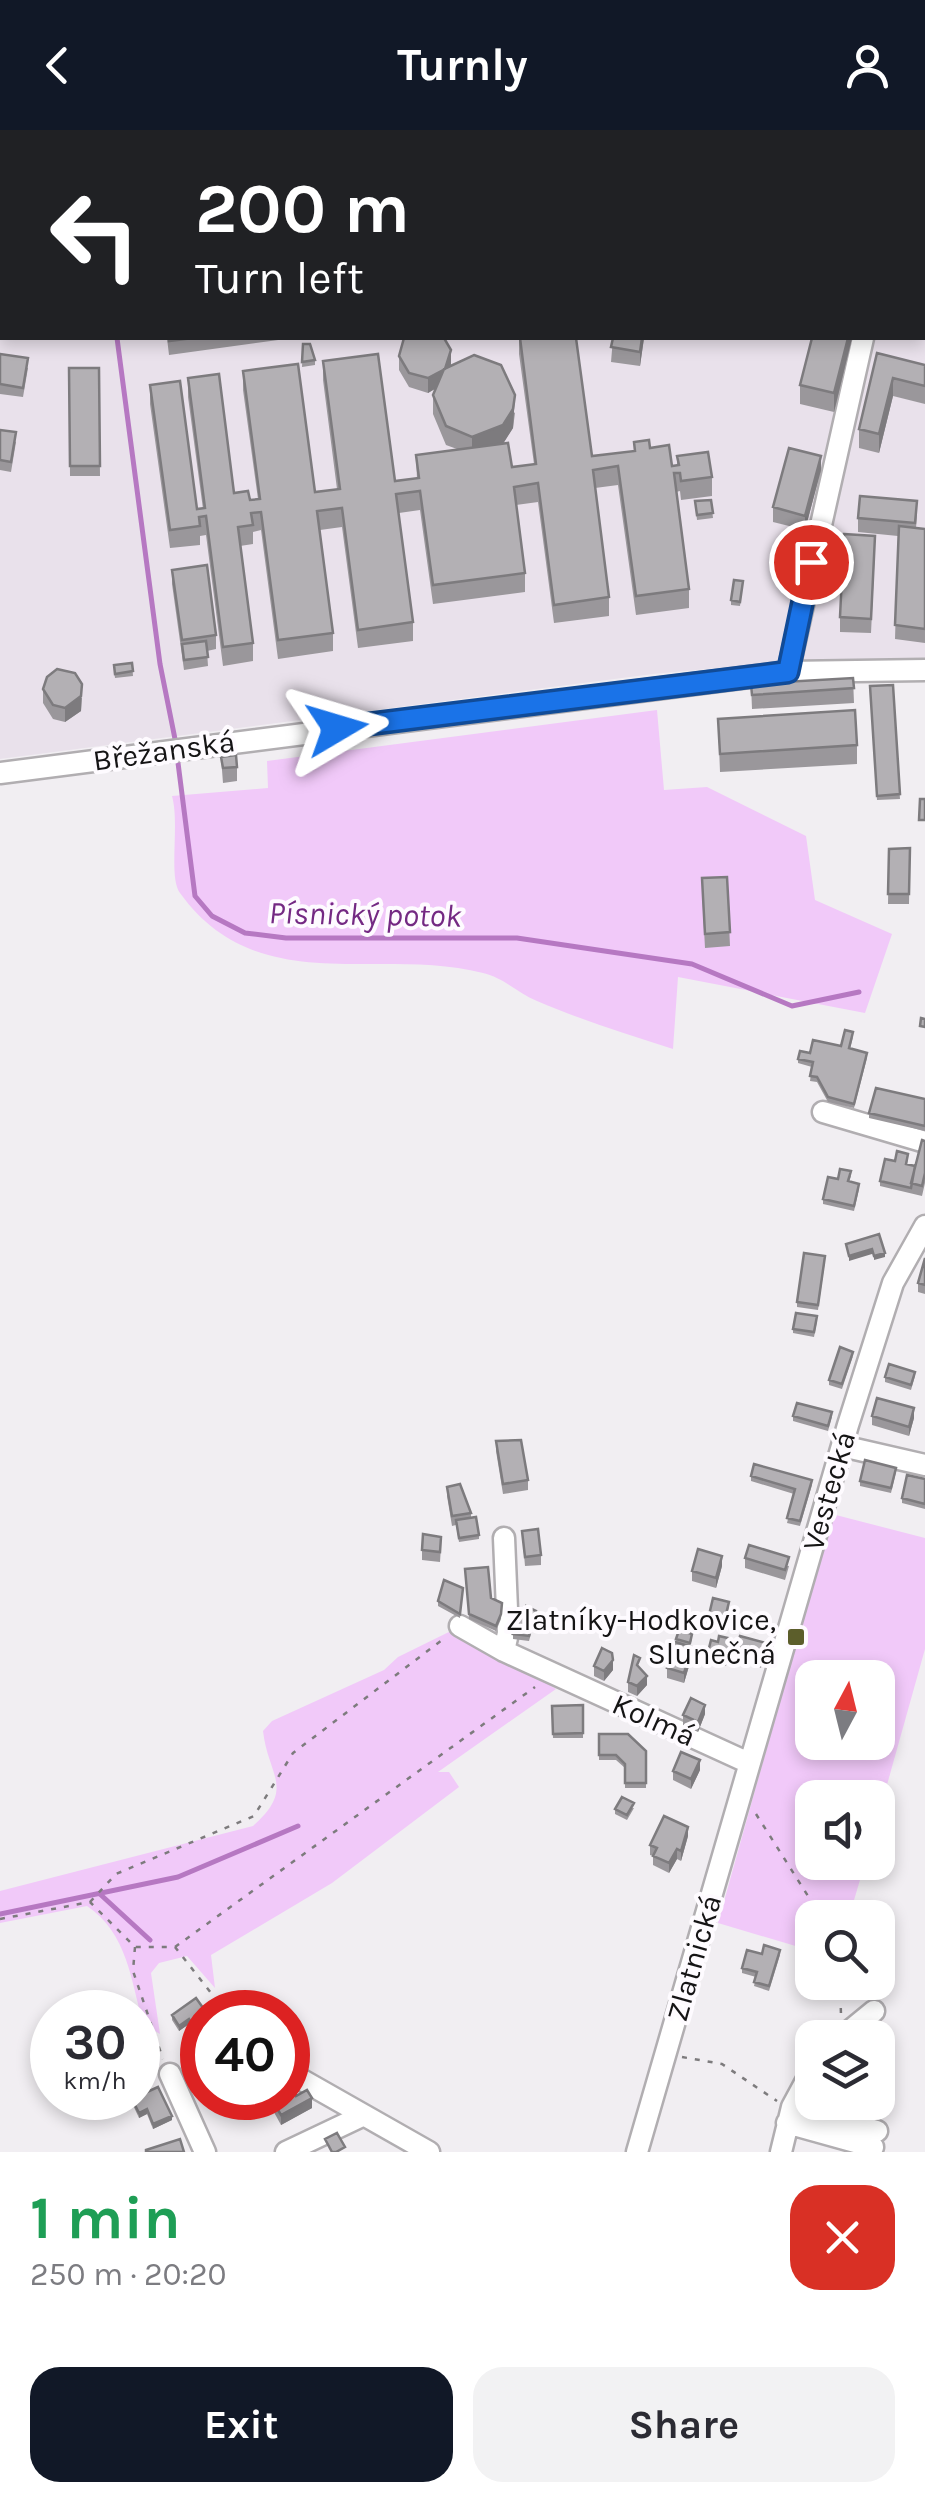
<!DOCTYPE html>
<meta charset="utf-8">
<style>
body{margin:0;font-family:Karla,sans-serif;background:#f2f2f3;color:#2b2b33;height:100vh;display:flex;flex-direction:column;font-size:38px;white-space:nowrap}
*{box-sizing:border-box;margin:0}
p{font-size:32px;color:#7c7c81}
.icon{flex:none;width:55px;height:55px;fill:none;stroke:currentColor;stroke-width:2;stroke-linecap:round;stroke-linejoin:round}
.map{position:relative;height:2022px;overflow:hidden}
.sheet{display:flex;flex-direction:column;background:#fff;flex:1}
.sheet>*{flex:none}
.guide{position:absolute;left:0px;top:0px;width:925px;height:210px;box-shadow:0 5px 15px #0003;background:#202124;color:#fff;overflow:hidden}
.needle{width:65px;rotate:7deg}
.tools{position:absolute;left:795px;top:1530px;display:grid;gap:20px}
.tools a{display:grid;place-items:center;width:100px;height:100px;border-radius:20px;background:#fff;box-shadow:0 5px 15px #0003;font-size:50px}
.speed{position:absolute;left:30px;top:1860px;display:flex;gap:20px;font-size:50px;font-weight:700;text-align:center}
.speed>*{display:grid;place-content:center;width:130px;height:130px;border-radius:50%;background:#fff;box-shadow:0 5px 15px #0003;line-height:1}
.speed small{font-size:25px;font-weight:400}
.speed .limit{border:15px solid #d22;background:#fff;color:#111}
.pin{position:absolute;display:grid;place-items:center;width:85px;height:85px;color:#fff;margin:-42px;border:5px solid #fff;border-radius:50%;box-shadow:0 2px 10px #0007}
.me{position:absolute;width:110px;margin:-55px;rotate:83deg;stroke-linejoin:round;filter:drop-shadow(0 0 8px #0008)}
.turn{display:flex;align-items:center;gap:35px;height:210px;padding:0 30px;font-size:45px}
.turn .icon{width:130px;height:130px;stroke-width:2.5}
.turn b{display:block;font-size:70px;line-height:85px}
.round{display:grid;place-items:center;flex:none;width:105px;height:105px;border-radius:30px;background:#f2f2f3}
.summary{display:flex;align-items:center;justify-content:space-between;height:170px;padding:0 30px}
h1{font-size:60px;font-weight:700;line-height:75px;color:#1e9e55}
.primary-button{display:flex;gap:20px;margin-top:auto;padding:20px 30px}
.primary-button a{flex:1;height:115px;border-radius:30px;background:#111827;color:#fff;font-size:40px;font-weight:700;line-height:115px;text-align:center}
.primary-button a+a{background:#f2f2f3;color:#2b2b33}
header{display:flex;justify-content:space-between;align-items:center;height:130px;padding:0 30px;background:#111827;color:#fff;font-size:45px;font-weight:700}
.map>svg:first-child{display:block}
.built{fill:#e9e1eb}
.green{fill:#f1c9f9;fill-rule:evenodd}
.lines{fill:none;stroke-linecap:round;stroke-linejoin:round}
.stream{stroke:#b678c2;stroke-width:5}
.minor-casing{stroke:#b1aeb1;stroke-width:25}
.path{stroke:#7d7b7d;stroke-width:2.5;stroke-dasharray:5 8;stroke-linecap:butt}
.minor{stroke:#fff;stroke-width:20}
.wall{fill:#9a979b}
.shaded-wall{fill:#7d7b7e}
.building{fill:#b3b0b4;stroke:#7d7b7e;stroke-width:2.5}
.route-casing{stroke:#114b97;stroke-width:25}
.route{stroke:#1a73e8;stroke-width:18}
.poi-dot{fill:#5c5e2b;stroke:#fefbff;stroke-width:4}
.labels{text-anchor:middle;stroke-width:8;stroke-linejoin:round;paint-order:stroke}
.street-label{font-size:30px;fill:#151415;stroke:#fefbff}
.poi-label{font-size:30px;fill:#151415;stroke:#fefbff;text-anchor:end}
.water-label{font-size:32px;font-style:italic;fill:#742983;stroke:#fefbff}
</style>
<header><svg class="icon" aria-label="back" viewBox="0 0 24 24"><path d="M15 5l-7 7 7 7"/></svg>Turnly<svg class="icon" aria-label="person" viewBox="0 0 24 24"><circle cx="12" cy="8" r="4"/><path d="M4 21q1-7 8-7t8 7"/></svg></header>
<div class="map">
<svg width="925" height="2022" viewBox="0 0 925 2022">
<rect width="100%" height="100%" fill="#f1eef2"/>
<!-- built -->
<path class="built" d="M 361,0 L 873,0 L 339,2 Z
M 0,13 L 2,208 L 922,208 L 925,120 L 925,531 L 783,532 L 653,544 L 0,629 Z"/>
<!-- green -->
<path class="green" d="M 0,0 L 361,0 L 2,2 L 2,14 Z
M 657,580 L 664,660 L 707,657 L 806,706 L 815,770 L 892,804 L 865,883 L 678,847 L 673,919 C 627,904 581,890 537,871 C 518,863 504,848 483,843 C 378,816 257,870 180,763 C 168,747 180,694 172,666 L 268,658 L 267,631 Z
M 832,1384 L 925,1408 L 925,1519 L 878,1687 L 878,1668 L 812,1668 L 812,1732 L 865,1733 L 849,1787 L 812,1788 L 812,1852 L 829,1853 L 826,1865 L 803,1856 L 809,1820 L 718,1793 ZM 812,1548 L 878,1548 L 878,1612 L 812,1612 Z
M 455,1499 L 556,1559 L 438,1642 L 449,1642 L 459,1657 L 332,1753 L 211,1825 L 215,1858 L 187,1826 L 159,1833 L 151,1843 L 160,1904 L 143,1894 C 131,1849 127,1803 87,1776 L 0,1793 L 0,1761 L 253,1696 C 296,1658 268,1646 263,1601 L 272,1591 L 384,1540 L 398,1527 Z"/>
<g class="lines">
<!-- stream -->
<path class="stream" d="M 0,4 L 2,4
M 117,208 L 160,534 L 176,614
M 177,625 L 195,766 L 212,786 L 245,803 L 286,808 L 517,808 L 692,834 L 792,876 L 859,862
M 101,1765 L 150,1810
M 0,1784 L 178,1747 L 298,1696"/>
<!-- minor casing -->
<g class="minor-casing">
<path id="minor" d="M 788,542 L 863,208
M 0,643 L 788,542 L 925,540
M 823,982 L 925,1012
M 842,1316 L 925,1335
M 460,1496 L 504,1521 L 749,1633
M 504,1521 L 508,1503 L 504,1408
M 841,1908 L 874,1881
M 288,1942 L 429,2022
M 170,1944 L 205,2022
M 792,1977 L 877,2001
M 787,1993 L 873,2017
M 286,2022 L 362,1986
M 637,2022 L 848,1295 L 893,1153 L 925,1096
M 781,2022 L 792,1977 L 812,1940"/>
</g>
<!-- path -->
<path class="path" d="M 756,1684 L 822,1788
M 90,1772 L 116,1744 L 254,1686 L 293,1623 L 446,1507
M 0,1789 L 90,1772 L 135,1817 L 175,1817 L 226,1882
M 135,1817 L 133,1841 L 163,1929
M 175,1817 L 535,1557
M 840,1852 L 841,1885
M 682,1927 L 722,1934 L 777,1971"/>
<!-- minor -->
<use href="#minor" class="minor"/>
</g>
<!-- wall -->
<path class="wall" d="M 167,208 L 293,208 L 169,225 Z
M 519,208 L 592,326 L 634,321 L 634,312 L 650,318 L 672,336 L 677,335 L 677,326 L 712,347 L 712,366 L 681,370 L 680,361 L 676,362 L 689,459 L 689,478 L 636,485 L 618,355 L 595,358 L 609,467 L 609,486 L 554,493 L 538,372 L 516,375 L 525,443 L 525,462 L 433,474 L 420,380 L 399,383 L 413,492 L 413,511 L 358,518 L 342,397 L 320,400 L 333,503 L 333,521 L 278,529 L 261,400 L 253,402 L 253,414 L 240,416 L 253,513 L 253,531 L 223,536 L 206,405 L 200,406 L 200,415 L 170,418 L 150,274 L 150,255 L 197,379 L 203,379 L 188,267 L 188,248 L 234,363 L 250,370 L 258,369 L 243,260 L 243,241 L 315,362 L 337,359 L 323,250 L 323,231 L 395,351 L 417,349 L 416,325 L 457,319 L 446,315 L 433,284 L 433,265 L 436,258 L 428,263 L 409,257 L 399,240 L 399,226 L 451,234 L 450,236 L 515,283 L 513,298 L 503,313 L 512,337 L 534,334 L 519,224 Z
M 613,208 L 644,208 L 640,236 L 611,232 Z
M 852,208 L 834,282 L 800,274 L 800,255 Z
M 303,214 L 315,230 L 315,235 L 302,237 Z
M 877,223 L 925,235 L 925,274 L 893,266 L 879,323 L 859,318 L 859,299 Z
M 0,224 L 28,238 L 23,267 L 0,264 Z
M 69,238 L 99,238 L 100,346 L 70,346 Z
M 0,300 L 16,312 L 11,342 L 0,340 Z
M 821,340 L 805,400 L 773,392 L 773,377 Z
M 711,370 L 713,388 L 697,390 L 695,371 Z
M 917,385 L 916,398 L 925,399 L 925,513 L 895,509 L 898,406 L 858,402 L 858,388 Z
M 875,420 L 871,503 L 840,502 L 840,487 Z
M 172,440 L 216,505 L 216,519 L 207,521 L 208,536 L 184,540 L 172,454 Z
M 743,451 L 740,476 L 731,475 L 731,470 Z
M 132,533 L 133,546 L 115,548 L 114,540 Z
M 853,548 L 854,573 L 752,579 L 751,554 Z
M 893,555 L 900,669 L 877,670 L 870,556 Z
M 43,559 L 82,568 L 81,581 L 65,592 L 53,589 L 43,573 Z
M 718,589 L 857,615 L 857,634 L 720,642 Z
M 221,627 L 237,637 L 237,651 L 223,653 Z
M 910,718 L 909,774 L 888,774 L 889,719 Z
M 727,747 L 730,816 L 705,818 L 702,762 Z
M 853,907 L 850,919 L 867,928 L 854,978 L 828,972 L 817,952 L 810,951 L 812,937 L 798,933 L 798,929 L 810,923 L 841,916 Z
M 925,969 L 925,1001 L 869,988 L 869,983 Z
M 925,1011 L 925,1053 L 922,1066 L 880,1056 L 880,1051 L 895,1031 L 908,1029 L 907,1034 L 915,1036 Z
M 851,1046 L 849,1052 L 859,1059 L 854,1081 L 823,1074 L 823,1069 L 838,1049 Z
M 925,1128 L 925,1164 L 918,1162 L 918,1153 Z
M 825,1131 L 818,1180 L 797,1177 L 797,1172 Z
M 817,1191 L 814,1207 L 793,1203 L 793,1199 Z
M 853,1226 L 842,1259 L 829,1255 L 829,1250 Z
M 915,1246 L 911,1260 L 885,1252 L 885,1247 Z
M 793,1286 L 832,1287 L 828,1301 L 793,1291 Z
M 872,1286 L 914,1288 L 909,1306 L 872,1295 Z
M 496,1311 L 528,1350 L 528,1360 L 503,1364 L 496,1321 Z
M 896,1342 L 891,1363 L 860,1356 L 860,1351 Z
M 751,1346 L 812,1355 L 800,1396 L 787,1393 L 794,1364 L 751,1351 Z
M 925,1349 L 925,1379 L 902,1373 L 902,1368 Z
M 447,1357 L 471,1383 L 471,1388 L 479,1405 L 479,1409 L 459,1412 L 456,1395 L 452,1396 L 447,1366 Z
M 522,1401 L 541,1425 L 541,1435 L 525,1436 Z
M 441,1416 L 440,1432 L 422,1430 L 422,1420 Z
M 745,1428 L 789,1436 L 785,1450 L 745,1438 Z
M 722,1436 L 716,1458 L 692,1451 L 692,1441 Z
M 465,1439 L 491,1468 L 502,1473 L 501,1489 L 496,1501 L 469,1489 Z
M 463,1462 L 460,1488 L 438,1476 L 438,1471 Z
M 729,1477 L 725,1493 L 709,1489 L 709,1485 Z
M 536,1486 L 529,1511 L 513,1509 L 513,1504 Z
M 676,1509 L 692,1509 L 690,1516 L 692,1526 L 684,1553 L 667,1548 L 667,1538 Z
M 732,1514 L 726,1536 L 707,1531 L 707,1526 Z
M 766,1518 L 761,1538 L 736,1526 L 736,1521 Z
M 594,1536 L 613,1540 L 604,1551 L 594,1546 Z
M 640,1538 L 647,1555 L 637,1566 L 628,1562 L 628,1552 Z
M 583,1575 L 583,1608 L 553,1608 L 552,1576 Z
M 705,1584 L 698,1602 L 683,1595 L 683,1585 Z
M 599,1604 L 646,1621 L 646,1658 L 625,1658 L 625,1638 L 616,1630 L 599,1630 Z
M 700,1640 L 691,1659 L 673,1650 L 673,1641 Z
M 634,1678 L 627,1690 L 615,1684 L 615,1679 Z
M 688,1706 L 681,1731 L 677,1729 L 669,1743 L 653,1735 L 653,1726 L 650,1725 L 650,1715 Z
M 762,1824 L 780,1825 L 769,1861 L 754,1856 L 756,1847 L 742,1843 L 742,1838 Z
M 206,1882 L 202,1913 L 189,1894 L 179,1901 L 172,1890 L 172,1885 Z
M 296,1966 L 312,1978 L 281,1995 L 270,1975 L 270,1968 Z
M 132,1969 L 172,1990 L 153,1999 L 147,1984 L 139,1988 L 132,1973 Z"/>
<!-- shaded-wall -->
<path class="shaded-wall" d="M 642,208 L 644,208 L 640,236 L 640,222 Z
M 848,208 L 852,208 L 834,282 L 834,263 Z
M 451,220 L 451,234 L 445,253 L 428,263 L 428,248 Z
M 893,248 L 893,266 L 879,323 L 879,304 Z
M 515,265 L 513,298 L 503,314 L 472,326 L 472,307 Z
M 821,326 L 821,340 L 805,400 L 805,386 Z
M 82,554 L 81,581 L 65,592 L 65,578 Z
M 872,1119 L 872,1124 L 849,1131 L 849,1126 Z
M 885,1123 L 885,1127 L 874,1130 L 874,1126 Z
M 914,1278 L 914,1288 L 909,1306 L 909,1297 Z
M 722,1426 L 722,1436 L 716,1458 L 716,1448 Z
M 692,1517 L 692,1526 L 684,1553 L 684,1543 Z
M 613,1530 L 613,1540 L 604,1551 L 604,1541 Z
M 647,1546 L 647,1555 L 637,1566 L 637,1556 Z
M 705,1575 L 705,1584 L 698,1602 L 698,1592 Z
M 700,1630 L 700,1640 L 691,1659 L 691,1649 Z
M 688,1697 L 688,1706 L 681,1731 L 681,1721 Z
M 677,1719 L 677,1729 L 669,1743 L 669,1733 Z
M 189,1889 L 189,1894 L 179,1901 L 179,1896 Z
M 312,1968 L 312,1978 L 281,1995 L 281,1985 Z
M 147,1979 L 147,1984 L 139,1988 L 139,1983 Z
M 172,1986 L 172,1990 L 153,1999 L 153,1994 Z"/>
<!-- building -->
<path class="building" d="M 256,0 L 288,0 L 290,2 L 254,2 Z
M 327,0 L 356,0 L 356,2 L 327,2 Z
M 411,0 L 550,0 L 550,2 L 412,2 Z
M 734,0 L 754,0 L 755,2 L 711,2 Z
M 922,111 L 925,112 L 925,145 L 922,144 Z
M 169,208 L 193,208 L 169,211 Z
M 404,208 L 444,208 L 451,220 L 445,239 L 428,248 L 409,243 L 399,226 Z
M 520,208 L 576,208 L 592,326 L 635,321 L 634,312 L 649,310 L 650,318 L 669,315 L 672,336 L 679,335 L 677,326 L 708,322 L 712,347 L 681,351 L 680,343 L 674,343 L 689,459 L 636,466 L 618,336 L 593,340 L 609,467 L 554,475 L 538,353 L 514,357 L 525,443 L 433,455 L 420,361 L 396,364 L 413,492 L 358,500 L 342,378 L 317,381 L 333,503 L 278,510 L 261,382 L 251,383 L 253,395 L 238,397 L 253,513 L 223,517 L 206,386 L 199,387 L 200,396 L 170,400 L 150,255 L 180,251 L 197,379 L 205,378 L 188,248 L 219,244 L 234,363 L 248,361 L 250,370 L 260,369 L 243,241 L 298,234 L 315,362 L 340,359 L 323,231 L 378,224 L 395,351 L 419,348 L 416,325 L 508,313 L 512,337 L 536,334 Z
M 613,208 L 642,208 L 640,222 L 611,217 Z
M 812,208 L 848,208 L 834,263 L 800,255 Z
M 303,214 L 310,214 L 315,230 L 302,232 Z
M 877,223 L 925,235 L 925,256 L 893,248 L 879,304 L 859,299 Z
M 0,224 L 28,228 L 23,258 L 0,254 Z
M 474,225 L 501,235 L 515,265 L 513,279 L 503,295 L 472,307 L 446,296 L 433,265 L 444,239 Z
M 69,238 L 99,238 L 100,336 L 70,336 Z
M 0,300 L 16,302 L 11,332 L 0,330 Z
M 789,318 L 821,326 L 805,386 L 773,377 Z
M 860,366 L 917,371 L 915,393 L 858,388 Z
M 711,370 L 713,383 L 697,385 L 695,371 Z
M 899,396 L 925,399 L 925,499 L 895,495 Z
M 844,404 L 875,406 L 871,489 L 840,487 Z
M 207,435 L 216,505 L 182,510 L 172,440 Z
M 734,450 L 743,451 L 740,472 L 731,470 Z
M 206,511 L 208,527 L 184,530 L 182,514 Z
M 132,533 L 133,541 L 115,544 L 114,535 Z
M 57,539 L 75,543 L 82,554 L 81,566 L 65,578 L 53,575 L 43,559 L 47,547 Z
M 853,548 L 854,558 L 752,565 L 751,554 Z
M 893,555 L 900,664 L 877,666 L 870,556 Z
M 855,580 L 857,615 L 720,624 L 718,589 Z
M 236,625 L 237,637 L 223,638 L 221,627 Z
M 920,669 L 925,669 L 925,690 L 919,690 Z
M 910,718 L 909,764 L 888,764 L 889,719 Z
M 727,747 L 730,802 L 705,804 L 702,748 Z
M 921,888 L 925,889 L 925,897 L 920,896 Z
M 845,900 L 853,902 L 849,918 L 867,923 L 854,974 L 828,967 L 817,947 L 810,946 L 813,932 L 798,929 L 800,921 L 810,923 L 813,910 L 841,916 Z
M 876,958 L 925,969 L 925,996 L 869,983 Z
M 922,1010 L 925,1011 L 925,1043 L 922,1056 L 911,1053 Z
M 897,1021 L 908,1024 L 906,1034 L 915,1036 L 911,1058 L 880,1051 L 885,1029 L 895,1031 Z
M 840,1039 L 851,1041 L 848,1051 L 859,1054 L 854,1076 L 823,1069 L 828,1047 L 838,1049 Z
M 879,1104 L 885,1123 L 874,1126 L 872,1119 L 849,1126 L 846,1114 Z
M 804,1123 L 825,1126 L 818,1175 L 797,1172 Z
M 925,1128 L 925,1155 L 918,1153 Z
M 796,1183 L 817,1186 L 814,1202 L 793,1199 Z
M 840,1217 L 853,1222 L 842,1254 L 829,1250 Z
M 889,1234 L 915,1242 L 911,1255 L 885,1247 Z
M 877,1268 L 914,1278 L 909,1297 L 872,1286 Z
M 797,1273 L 832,1282 L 828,1296 L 793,1286 Z
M 521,1310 L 528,1350 L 503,1354 L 496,1311 Z
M 865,1330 L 896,1338 L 891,1358 L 860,1351 Z
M 754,1334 L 812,1350 L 800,1391 L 787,1388 L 795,1359 L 751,1346 Z
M 907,1345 L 925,1349 L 925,1374 L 902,1368 Z
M 460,1354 L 471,1383 L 452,1386 L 447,1357 Z
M 476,1387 L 479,1405 L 459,1408 L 456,1390 Z
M 538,1399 L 541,1425 L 525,1427 L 522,1401 Z
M 423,1404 L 441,1407 L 440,1422 L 422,1420 Z
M 749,1415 L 789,1427 L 785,1440 L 745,1428 Z
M 698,1419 L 722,1426 L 716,1448 L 692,1441 Z
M 488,1437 L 491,1468 L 502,1473 L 501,1484 L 496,1496 L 469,1484 L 465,1439 Z
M 444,1450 L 463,1458 L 460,1484 L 438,1471 Z
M 713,1468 L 729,1472 L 725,1488 L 709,1485 Z
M 526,1476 L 536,1481 L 529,1506 L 513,1504 Z
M 679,1500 L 692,1504 L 690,1513 L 676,1509 Z
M 719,1506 L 732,1509 L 726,1531 L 707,1526 L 711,1510 L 718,1512 Z
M 740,1506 L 766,1513 L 761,1533 L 736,1521 Z
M 675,1512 L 692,1517 L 684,1543 L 667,1538 Z
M 602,1518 L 612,1523 L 613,1530 L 604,1541 L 594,1536 Z
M 634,1525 L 640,1528 L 637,1535 L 647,1546 L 637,1556 L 628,1552 Z
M 691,1568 L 705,1575 L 698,1592 L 683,1585 Z
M 583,1575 L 583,1603 L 553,1604 L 552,1576 Z
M 599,1604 L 628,1604 L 646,1621 L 646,1653 L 625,1653 L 625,1634 L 616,1625 L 599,1625 Z
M 681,1622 L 700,1630 L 691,1649 L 673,1641 Z
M 622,1667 L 634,1673 L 627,1685 L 615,1679 Z
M 664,1686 L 688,1697 L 681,1721 L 677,1719 L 669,1733 L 653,1726 L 657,1718 L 650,1715 Z
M 764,1815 L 780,1820 L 769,1856 L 754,1852 L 757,1842 L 742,1838 L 747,1820 L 762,1824 Z
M 196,1868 L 206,1882 L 202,1882 L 202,1909 L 189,1889 L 179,1896 L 172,1885 Z
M 290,1954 L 296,1966 L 307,1960 L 312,1968 L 281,1985 L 271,1968 L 288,1968 L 288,1956 Z
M 158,1957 L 172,1986 L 153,1994 L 147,1979 L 139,1983 L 132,1969 L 138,1968 L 138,1966 Z
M 337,2003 L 345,2017 L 336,2022 L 332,2022 L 325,2009 Z
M 180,2009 L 184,2022 L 146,2022 L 146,2020 Z"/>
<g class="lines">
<!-- route casing -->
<g class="route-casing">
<path id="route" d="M 337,598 L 788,542 L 811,432"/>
</g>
<!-- route -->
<use href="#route" class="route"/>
</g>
<!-- markers -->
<rect class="poi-dot" x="786" y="1497" width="20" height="20" rx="5"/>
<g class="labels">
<!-- street labels -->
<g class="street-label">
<text transform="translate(164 621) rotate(-8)" y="10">Břežanská</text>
<text transform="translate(829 1361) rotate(-74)" y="10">Vestecká</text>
<text transform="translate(654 1590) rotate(24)" y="10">Kolmá</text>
<text transform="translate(694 1828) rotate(-74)" y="10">Zlatnická</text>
</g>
<!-- poi labels -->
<g class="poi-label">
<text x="776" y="1500">Zlatníky-Hodkovice,<tspan x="776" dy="34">Slunečná</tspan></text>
</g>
<!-- water labels -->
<g class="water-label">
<text transform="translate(365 784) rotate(1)" y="11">Písnický potok</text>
</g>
</g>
</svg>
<div class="tools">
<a><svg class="needle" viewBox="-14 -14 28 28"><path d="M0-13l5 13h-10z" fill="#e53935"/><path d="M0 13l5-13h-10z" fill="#7c7c81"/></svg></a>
<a><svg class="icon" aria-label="sound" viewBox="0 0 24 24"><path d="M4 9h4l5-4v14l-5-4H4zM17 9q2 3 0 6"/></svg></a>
<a><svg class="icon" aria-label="search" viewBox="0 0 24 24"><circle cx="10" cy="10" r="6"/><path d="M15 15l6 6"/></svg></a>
<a><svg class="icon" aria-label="layers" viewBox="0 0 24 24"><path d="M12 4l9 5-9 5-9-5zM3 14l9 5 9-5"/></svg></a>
</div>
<div class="speed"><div>30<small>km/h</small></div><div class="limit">40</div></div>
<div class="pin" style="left:811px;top:432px;background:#d93025"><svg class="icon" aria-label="arrive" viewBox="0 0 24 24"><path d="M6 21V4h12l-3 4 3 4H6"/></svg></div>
<svg class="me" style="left:337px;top:598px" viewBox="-20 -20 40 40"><path d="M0-17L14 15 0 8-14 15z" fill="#1a73e8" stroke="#fff" stroke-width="4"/></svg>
<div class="guide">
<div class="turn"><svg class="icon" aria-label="left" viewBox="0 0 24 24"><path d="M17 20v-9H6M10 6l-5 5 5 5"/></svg><div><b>200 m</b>Turn left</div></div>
</div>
</div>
<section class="sheet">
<div class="summary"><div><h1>1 min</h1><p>250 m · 20:20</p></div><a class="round" style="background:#d93025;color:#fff"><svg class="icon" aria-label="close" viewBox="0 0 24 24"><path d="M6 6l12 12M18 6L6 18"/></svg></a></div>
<div class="primary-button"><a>Exit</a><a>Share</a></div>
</section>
